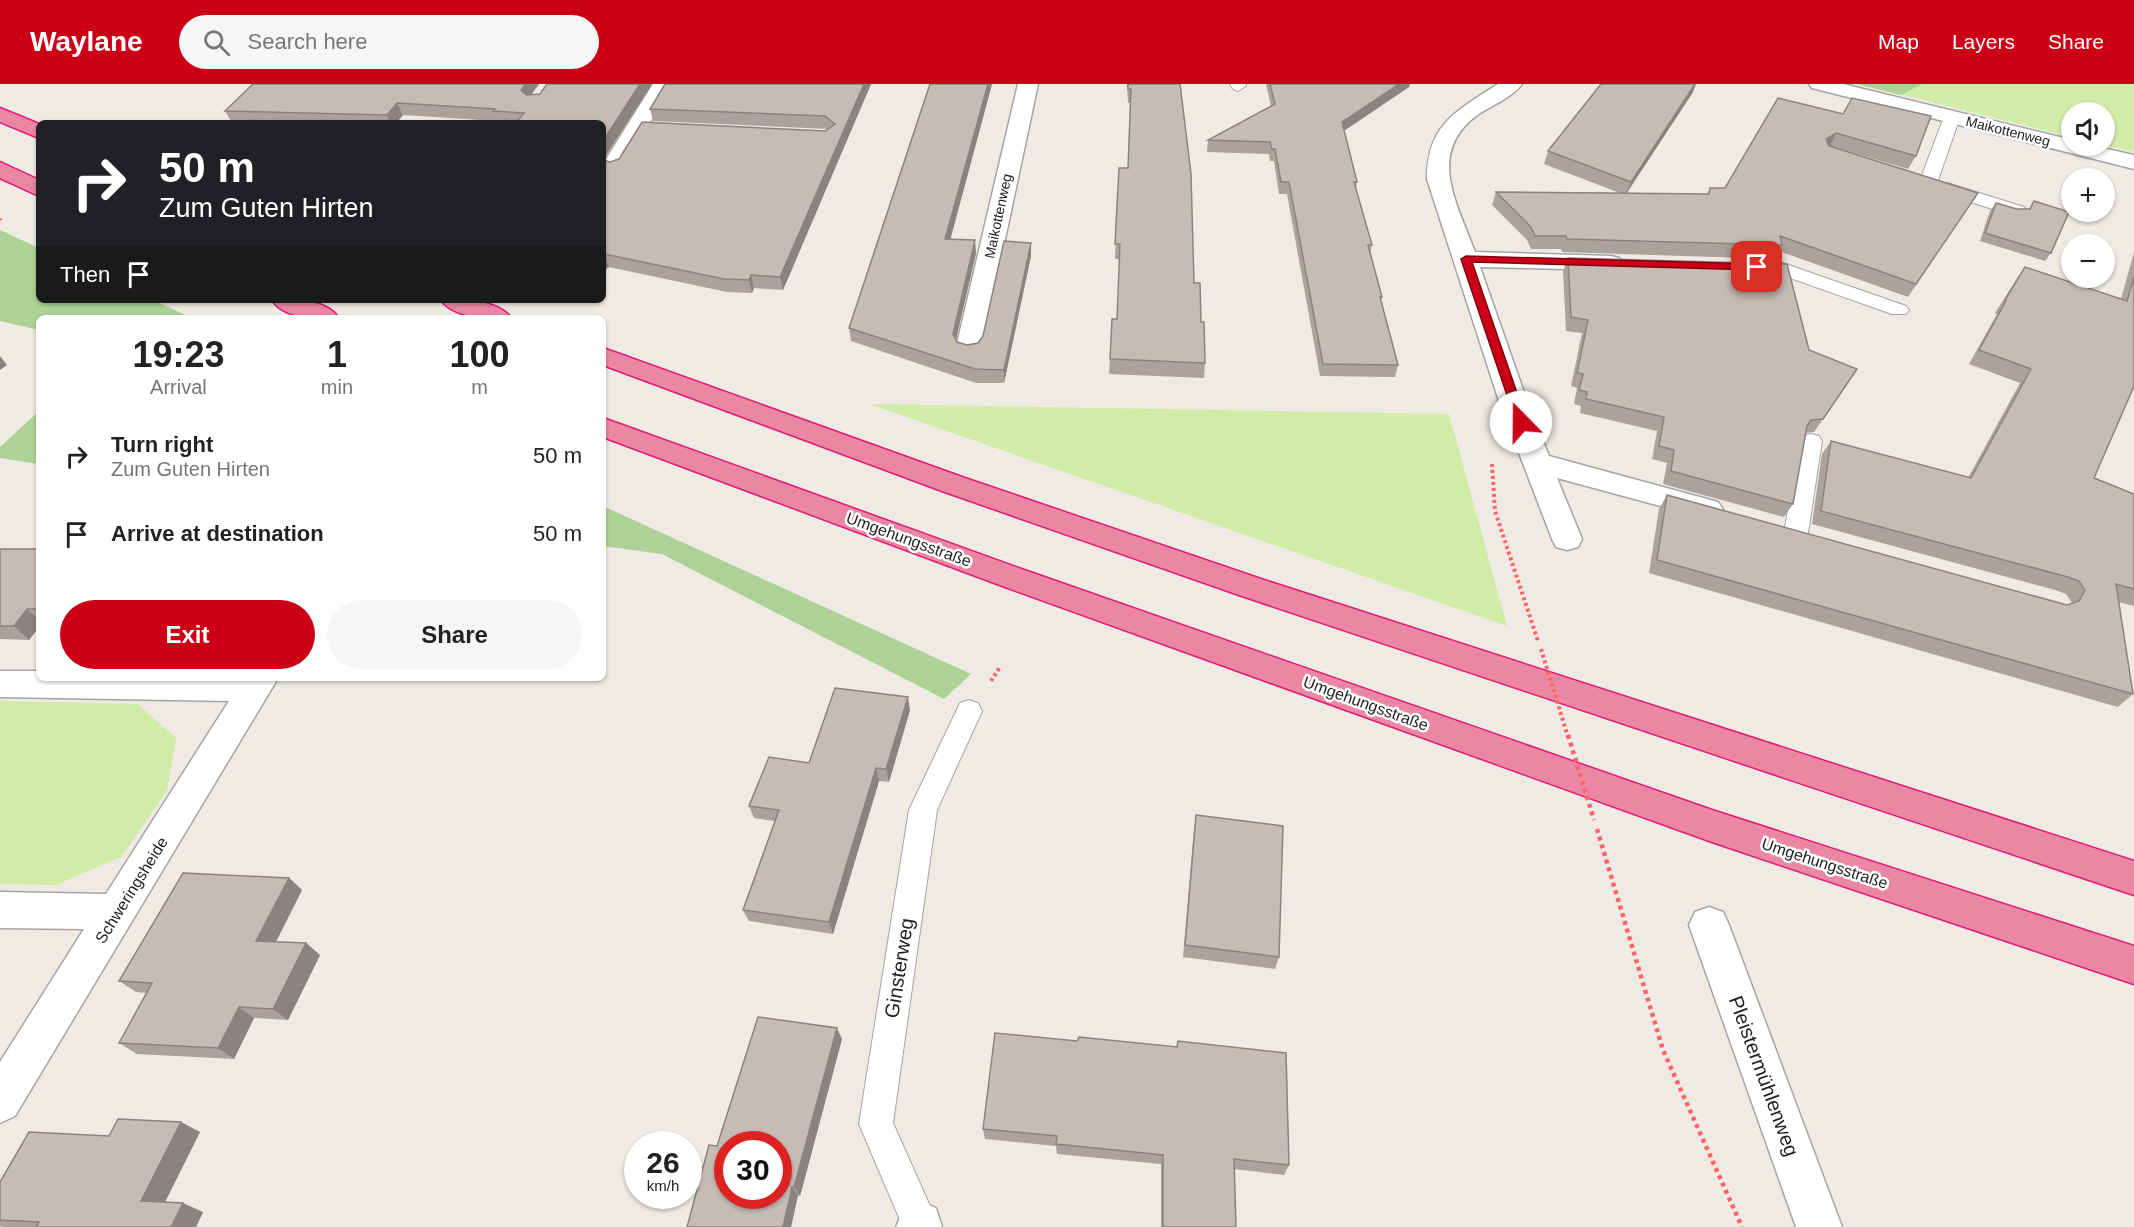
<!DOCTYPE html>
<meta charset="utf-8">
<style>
body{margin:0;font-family:Arial,sans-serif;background:#f6f6f6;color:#222;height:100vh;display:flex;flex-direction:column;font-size:22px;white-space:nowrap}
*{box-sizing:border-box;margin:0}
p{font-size:20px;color:#767676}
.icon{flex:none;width:33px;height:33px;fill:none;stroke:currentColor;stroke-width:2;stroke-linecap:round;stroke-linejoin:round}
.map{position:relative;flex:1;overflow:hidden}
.panel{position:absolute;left:36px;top:231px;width:570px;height:366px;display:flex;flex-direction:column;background:#fff;border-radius:9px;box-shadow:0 2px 4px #0004}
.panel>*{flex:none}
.guide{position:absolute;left:36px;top:36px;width:570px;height:183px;border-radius:9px;box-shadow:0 2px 4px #0004;background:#202124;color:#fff;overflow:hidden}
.buttons{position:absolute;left:2061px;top:18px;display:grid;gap:12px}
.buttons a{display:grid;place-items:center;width:54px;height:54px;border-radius:50%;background:#fff;box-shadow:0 2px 4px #0004;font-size:30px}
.speed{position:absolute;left:624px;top:1047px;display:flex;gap:12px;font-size:30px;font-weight:700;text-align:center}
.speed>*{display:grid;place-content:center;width:78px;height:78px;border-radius:50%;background:#fff;box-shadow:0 2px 4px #0004;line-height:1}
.speed small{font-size:15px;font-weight:400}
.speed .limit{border:9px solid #d22;background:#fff;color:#111}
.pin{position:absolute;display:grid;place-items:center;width:51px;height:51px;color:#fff;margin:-26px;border-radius:12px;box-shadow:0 3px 9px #0006}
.me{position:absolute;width:66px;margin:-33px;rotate:338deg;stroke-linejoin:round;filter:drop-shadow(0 0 4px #0008)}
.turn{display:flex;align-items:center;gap:21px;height:126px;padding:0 24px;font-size:27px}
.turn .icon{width:78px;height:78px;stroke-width:2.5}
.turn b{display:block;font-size:42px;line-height:51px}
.then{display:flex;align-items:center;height:57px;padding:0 24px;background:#0003;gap:12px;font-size:22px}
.eta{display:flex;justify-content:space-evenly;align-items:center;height:102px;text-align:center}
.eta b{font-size:36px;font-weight:600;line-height:42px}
.cta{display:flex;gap:12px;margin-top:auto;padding:12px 24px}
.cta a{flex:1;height:69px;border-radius:36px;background:#cb0016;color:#fff;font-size:24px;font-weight:600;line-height:69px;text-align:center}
.cta a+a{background:#f6f6f6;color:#222}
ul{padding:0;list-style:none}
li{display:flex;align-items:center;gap:18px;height:78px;padding:0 24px}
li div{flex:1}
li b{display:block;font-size:22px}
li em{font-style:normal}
header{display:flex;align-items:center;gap:36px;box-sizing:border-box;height:84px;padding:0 30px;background:#cb0016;color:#fff}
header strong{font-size:28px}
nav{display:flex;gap:33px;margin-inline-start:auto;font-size:21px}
.search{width:420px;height:54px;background:#f6f6f6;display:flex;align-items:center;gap:15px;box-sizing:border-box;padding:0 21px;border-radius:33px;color:#767676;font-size:22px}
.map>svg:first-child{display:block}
.grass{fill:#d0eca6}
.forest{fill:#add196}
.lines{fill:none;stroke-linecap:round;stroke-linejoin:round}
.lane-casing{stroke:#a5a5a5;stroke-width:2}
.street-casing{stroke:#a5a5a5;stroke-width:3}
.highway-casing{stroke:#e21c75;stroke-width:3}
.path-far2{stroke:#ff6465;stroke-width:2;stroke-dasharray:2 2;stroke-linecap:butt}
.path-far1{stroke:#ff6465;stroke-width:4;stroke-dasharray:3 3;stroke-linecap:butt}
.path{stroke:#ff6465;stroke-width:4.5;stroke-dasharray:4 4;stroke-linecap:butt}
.lane{fill:#fff;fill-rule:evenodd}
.street{fill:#fff;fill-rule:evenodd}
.highway{fill:#eb87a4;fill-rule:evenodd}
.path-bridge-far1{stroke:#ff6465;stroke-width:4;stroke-dasharray:3 3;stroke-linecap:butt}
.path-bridge{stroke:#ff6465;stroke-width:4.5;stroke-dasharray:4 4;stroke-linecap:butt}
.wall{fill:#aba19d}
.shaded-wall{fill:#8b837f}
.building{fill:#c7bbb6;stroke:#8b837f;stroke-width:1.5;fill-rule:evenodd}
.route{fill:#cb0016;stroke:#84000e;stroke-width:1.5}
.labels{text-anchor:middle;stroke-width:5;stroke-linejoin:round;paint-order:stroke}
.far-street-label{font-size:14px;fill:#1e1e1e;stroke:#fff}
.street-label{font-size:16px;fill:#1e1e1e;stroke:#fff}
.near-street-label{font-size:20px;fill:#1e1e1e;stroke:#fff}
</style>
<header>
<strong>Waylane</strong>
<div class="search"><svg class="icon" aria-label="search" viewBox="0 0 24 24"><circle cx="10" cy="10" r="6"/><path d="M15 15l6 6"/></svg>Search here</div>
<nav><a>Map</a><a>Layers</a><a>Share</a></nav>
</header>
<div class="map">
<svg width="2134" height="1143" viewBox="0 0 2134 1143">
<rect width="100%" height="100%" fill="#efeae3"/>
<!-- grass -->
<path class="grass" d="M 1860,0 L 2134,0 L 2134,68 L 2105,61 L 2104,28 L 2072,28 L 2071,53 Z
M 869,320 L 1449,330 L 1507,542 Z
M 0,617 L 138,620 L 176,654 L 167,707 L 121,773 L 56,801 L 0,800 Z"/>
<!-- forest -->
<path class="forest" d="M 1856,0 L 1922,0 L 1901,11 Z
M 0,146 L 39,164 L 39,216 L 153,216 L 192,234 L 39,234 L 39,246 L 0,237 Z
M 39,327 L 39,380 L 0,374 L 0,363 Z
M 603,422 L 627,433 L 971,590 L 944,615 L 662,470 L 603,462 Z"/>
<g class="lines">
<!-- lane casing -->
<g class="lane-casing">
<path id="lane" d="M 1230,0 L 1246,0 L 1246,2 L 1238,7 L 1233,5 Z
M 1952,28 L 1960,33 L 1937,99 L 1947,99 L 2024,123 L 2027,127 L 2024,131 L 2012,131 L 1935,107 L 1932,103 L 1922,103 L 1919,99 L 1944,33 Z
M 1780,178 L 1906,222 L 1909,226 L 1906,230 L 1892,230 L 1773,188 L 1771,184 L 1773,180 Z
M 1811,350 L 1819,352 L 1822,357 L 1808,449 L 1804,455 L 1796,457 L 1788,455 L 1784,449 L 1800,357 L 1803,352 Z
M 969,616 L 978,619 L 982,627 L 937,726 L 893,1039 L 938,1140 L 937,1143 L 903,1143 L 859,1040 L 909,726 L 960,619 Z"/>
</g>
<!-- street casing -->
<g class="street-casing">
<path id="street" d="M 653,0 L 673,0 L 621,86 L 613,88 L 605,86 L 603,80 Z
M 1018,0 L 1038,0 L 982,264 L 978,270 L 969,272 L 960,270 L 956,264 Z
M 1498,0 L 1522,0 C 1512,14 1490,22 1476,32 C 1426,70 1458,121 1475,168 L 1611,172 L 1619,174 L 1623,179 L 1619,184 L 1611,186 L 1480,183 L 1527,317 L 1549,372 L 1718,418 L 1723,425 L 1718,432 L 1708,435 L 1557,394 L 1582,455 L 1578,463 L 1567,466 L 1556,463 L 1552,455 L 1499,317 L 1427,95 C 1427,40 1457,27 1498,0 Z
M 1809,0 L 1843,0 L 2072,56 L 2072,62 L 2093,62 L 2134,71 L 2134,85 L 1812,4 Z
M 0,587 L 39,587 L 39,594 L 278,594 L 15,1032 L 0,1039 L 0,978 L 84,845 L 0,844 L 0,808 L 106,810 L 229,617 L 0,613 Z
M 1709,823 L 1723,828 L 1729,841 L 1842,1143 L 1796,1143 L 1689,841 L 1695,828 Z
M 920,1117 L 936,1124 L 942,1143 L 896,1143 L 904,1124 Z"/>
</g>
<!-- highway casing -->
<g class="highway-casing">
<path id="highway" d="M 0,24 L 39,40 L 39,54 L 0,38 Z
M 0,78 L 39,96 L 39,112 L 0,94 Z
M 272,216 C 293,216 325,214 339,234 C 317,234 285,236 272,216 Z
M 441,216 C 461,216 498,215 511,234 C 490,234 454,235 441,216 Z
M 603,264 L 962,393 L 1261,495 L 2134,777 L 2134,811 L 1239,511 L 942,407 L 603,281 Z
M 603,334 L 1027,487 L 1712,726 L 2134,862 L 2134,900 L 1712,758 L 1005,503 L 603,353 Z"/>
</g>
<!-- path-far2 -->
<path class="path-far2" d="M 0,136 L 2,134"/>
<!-- path-far1 -->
<path class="path-far1" d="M 1492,380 L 1495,427 L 1538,557
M 991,597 L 1000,583"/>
<!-- path -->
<path class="path" d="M 1597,745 L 1663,966 L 1742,1143"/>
<!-- lane -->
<use href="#lane" class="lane"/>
<!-- street -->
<use href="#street" class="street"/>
<!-- highway -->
<use href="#highway" class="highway"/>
<!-- path-bridge-far1 -->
<path class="path-bridge-far1" d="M 1541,565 L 1568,653"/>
<!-- path-bridge -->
<path class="path-bridge" d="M 1568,651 L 1594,736"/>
</g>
<!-- wall -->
<path class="wall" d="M 547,0 L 652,0 L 603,76 L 603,39 L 497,39 L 497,37 L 403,31 L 396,39 L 232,39 L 225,27 L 540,10 Z
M 871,0 L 783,206 L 754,204 L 752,209 L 727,208 L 609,183 L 606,185 L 603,185 L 603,76 L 610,78 L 825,47 L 828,45 L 653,37 L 650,25 Z
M 930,0 L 992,0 L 950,155 L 976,169 L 956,256 L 957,258 L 967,261 L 978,259 L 983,252 L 1031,159 L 1031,172 L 1004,299 L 976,299 L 851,257 L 849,244 Z
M 1127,0 L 1180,0 L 1194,199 L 1201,238 L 1205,279 L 1204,294 L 1109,290 L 1112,235 L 1117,235 L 1120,175 L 1115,175 L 1119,84 L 1128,84 L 1130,19 L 1128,19 Z
M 1266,0 L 1410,0 L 1409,3 L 1344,47 L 1357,98 L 1356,104 L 1372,161 L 1370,170 L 1382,213 L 1381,216 L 1398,281 L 1395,293 L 1320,292 L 1287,110 L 1279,110 L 1274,77 L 1270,77 L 1269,70 L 1207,68 L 1208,56 L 1271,22 Z
M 1693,8 L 1627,109 L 1707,110 L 1710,104 L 1725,104 L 1778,14 L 1916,72 L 1908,85 L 1830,62 L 1978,109 L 1908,213 L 1779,167 L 1775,175 L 1562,168 L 1561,165 L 1531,165 L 1527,156 L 1492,121 L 1496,108 L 1620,109 L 1544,80 L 1548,67 Z
M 2034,117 L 2051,169 L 2045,177 L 1980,157 L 1990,127 L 1996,119 L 2017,125 L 2029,125 Z
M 2134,168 L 2134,302 L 2094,394 L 2134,410 L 2134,522 L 2119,518 L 2133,610 L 2118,623 L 1649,489 L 1659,425 L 1667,411 L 2067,521 L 2072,519 L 2066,510 L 2055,506 L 1812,440 L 1822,370 L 1831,357 L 1968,394 L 2020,299 L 1969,280 L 1997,230 L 1995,229 L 2016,196 L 2025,183 L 2121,215 Z
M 1568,174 L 1809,266 L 1849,298 L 1814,348 L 1805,349 L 1793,420 L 1784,433 L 1663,400 L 1667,379 L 1652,375 L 1657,347 L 1580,329 L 1581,322 L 1574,320 L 1577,304 L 1571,302 L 1582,249 L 1566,247 L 1563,187 Z
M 0,465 L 39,465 L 39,543 L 29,556 L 0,555 Z
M 910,626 L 889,698 L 879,697 L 833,850 L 749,837 L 743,826 L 775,737 L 754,734 L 749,722 Z
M 1196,731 L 1279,873 L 1275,885 L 1183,873 L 1194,745 Z
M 289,794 L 302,806 L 276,858 L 306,859 L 320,871 L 288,936 L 254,934 L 234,975 L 137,970 L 119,959 L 147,909 L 136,908 L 119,897 Z
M 842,955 L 800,1112 L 798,1111 L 791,1143 L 687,1143 L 717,1062 Z
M 1077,957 L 1176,963 L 1178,957 L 1289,1081 L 1284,1091 L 1234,1085 L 1236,1143 L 1161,1143 L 1161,1080 L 1057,1070 L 1056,1062 L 985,1055 L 983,1045 Z
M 200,1048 L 165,1118 L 203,1128 L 196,1143 L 3,1143 L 0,1142 L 0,1098 L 109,1052 Z"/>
<!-- shaded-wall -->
<path class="shaded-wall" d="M 526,0 L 539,0 L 526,18 L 521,6 Z
M 640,0 L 652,0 L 603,76 L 603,57 Z
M 864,0 L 871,0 L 783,206 L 780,193 Z
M 988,0 L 992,0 L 947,168 L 945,155 Z
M 1399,0 L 1410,0 L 1409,3 L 1339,50 L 1342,38 Z
M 1695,0 L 1696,0 L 1693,8 L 1625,111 L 1631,98 Z
M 397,19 L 403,31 L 396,39 L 390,39 L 387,31 Z
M 1836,49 L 1830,62 L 1819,68 L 1826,55 Z
M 975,156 L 976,169 L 954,263 L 953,250 Z
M 1031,159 L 1031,172 L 1004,299 L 1004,286 Z
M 604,170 L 609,183 L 606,185 L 603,175 L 603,171 Z
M 751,191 L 754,204 L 752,209 L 749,196 Z
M 0,272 L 7,281 L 0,286 Z
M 27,525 L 39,536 L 39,543 L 29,556 L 14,542 Z
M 908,613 L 910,626 L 889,698 L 886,685 Z
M 876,684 L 879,697 L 833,850 L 829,838 Z
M 289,794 L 302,806 L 270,869 L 256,857 Z
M 306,859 L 320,871 L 288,936 L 273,925 Z
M 239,923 L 254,934 L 234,975 L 218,964 Z
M 837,944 L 842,955 L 800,1112 L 794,1103 Z
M 181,1038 L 200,1048 L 161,1126 L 141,1117 Z
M 792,1103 L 798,1111 L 791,1143 L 783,1143 Z
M 183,1119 L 203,1128 L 196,1143 L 171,1143 Z"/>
<!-- building -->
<path class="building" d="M 253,0 L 526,0 L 521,6 L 526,11 L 540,10 L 547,0 L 640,0 L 603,57 L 603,39 L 516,39 L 524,29 L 493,27 L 495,25 L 397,19 L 387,31 L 225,27 Z
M 665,0 L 864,0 L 780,193 L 751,191 L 749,196 L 724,195 L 604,170 L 603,171 L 603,76 L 610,78 L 619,75 L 642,38 L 825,47 L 835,40 L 825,32 L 650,25 Z
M 930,0 L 988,0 L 945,155 L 975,156 L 953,250 L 957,258 L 967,261 L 978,259 L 983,252 L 1004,157 L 1031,159 L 1004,286 L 975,285 L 849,244 Z
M 1128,0 L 1180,0 L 1191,90 L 1194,199 L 1200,199 L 1201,238 L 1204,238 L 1205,279 L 1110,275 L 1112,235 L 1117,235 L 1120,160 L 1115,160 L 1119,84 L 1128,84 L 1131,5 L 1128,5 Z
M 1270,0 L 1399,0 L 1342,38 L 1357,98 L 1354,98 L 1372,161 L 1368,161 L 1382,213 L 1380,213 L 1398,281 L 1323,280 L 1289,98 L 1281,98 L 1275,65 L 1272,65 L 1270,58 L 1208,56 L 1275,20 Z
M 1601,0 L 1695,0 L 1631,98 L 1548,67 Z
M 1778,14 L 1843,30 L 1852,14 L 1931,32 L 1916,72 L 1836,49 L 1826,55 L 1829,62 L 1978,109 L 1916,200 L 1780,152 L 1782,161 L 1567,155 L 1566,152 L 1535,152 L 1531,143 L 1496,108 L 1709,110 L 1710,104 L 1725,104 Z
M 2034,117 L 2069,128 L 2051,169 L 1985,149 L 1996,119 L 2017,125 L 2030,125 Z
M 1568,174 L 1787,180 L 1809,266 L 1857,285 L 1823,335 L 1811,336 L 1807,342 L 1793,420 L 1671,387 L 1674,366 L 1659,362 L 1664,333 L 1586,315 L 1587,308 L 1579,306 L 1583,290 L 1577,289 L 1588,236 L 1571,233 Z
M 2025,183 L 2127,217 L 2134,193 L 2134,302 L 2094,394 L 2134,410 L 2134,505 L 2116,500 L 2133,610 L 1657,476 L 1667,411 L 2067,521 L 2079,517 L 2085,506 L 2079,497 L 2068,493 L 1821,427 L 1831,357 L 1971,394 L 2031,285 L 1979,266 L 2006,217 L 2005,216 Z
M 0,465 L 39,465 L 39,525 L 27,525 L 14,542 L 0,542 Z
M 835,604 L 908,613 L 886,685 L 876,684 L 829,838 L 743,826 L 779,726 L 749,722 L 769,673 L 809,679 Z
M 1196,731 L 1283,742 L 1279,873 L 1185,861 Z
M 183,789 L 289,794 L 256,857 L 306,859 L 273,925 L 239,923 L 218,964 L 119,959 L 152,899 L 119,897 Z
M 758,933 L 837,944 L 794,1103 L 792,1103 L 783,1143 L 687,1143 L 709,1061 L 717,1062 ZM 728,1060 L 778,1060 L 778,1112 L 728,1112 Z
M 995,949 L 1077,957 L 1079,953 L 1177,963 L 1178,957 L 1286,969 L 1289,1081 L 1234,1075 L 1236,1143 L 1163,1143 L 1163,1071 L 1056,1060 L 1057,1052 L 983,1045 Z
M 118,1035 L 181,1038 L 141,1117 L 183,1119 L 171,1143 L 36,1143 L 39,1138 L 0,1136 L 0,1098 L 29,1048 L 109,1052 Z"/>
<!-- route -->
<path class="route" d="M 1466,172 L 1757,180 L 1762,183 L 1757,186 L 1472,178 L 1527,338 L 1521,342 L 1516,338 L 1461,175 Z"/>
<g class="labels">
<!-- far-street labels -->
<g class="far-street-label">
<text transform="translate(2008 47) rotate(14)" y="5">Maikottenweg</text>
<text transform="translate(998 132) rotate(-78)" y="5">Maikottenweg</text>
</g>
<!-- street labels -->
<g class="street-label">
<text transform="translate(909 455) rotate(20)" y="6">Umgehungsstraße</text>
<text transform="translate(1366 619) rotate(20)" y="6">Umgehungsstraße</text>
<text transform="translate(1825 779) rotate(18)" y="6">Umgehungsstraße</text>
<text transform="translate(131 806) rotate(-58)" y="6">Schweringsheide</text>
</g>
<!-- near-street labels -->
<g class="near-street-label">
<text transform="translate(899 884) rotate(-81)" y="7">Ginsterweg</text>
<text transform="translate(1764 992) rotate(70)" y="7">Pleistermühlenweg</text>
</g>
</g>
</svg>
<div class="buttons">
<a><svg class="icon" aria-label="sound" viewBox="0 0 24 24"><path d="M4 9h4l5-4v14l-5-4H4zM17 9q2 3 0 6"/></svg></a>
<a>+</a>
<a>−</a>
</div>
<div class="speed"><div>26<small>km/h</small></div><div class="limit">30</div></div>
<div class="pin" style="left:1757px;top:183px;background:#d93025"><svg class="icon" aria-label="arrive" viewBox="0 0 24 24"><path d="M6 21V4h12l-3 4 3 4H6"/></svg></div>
<svg class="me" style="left:1521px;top:338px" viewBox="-20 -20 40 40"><circle r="19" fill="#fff"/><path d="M0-13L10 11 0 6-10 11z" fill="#cb0016"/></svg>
<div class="guide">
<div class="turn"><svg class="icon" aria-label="right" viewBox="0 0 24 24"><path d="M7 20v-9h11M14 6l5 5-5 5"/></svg><div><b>50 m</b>Zum Guten Hirten</div></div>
<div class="then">Then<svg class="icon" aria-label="arrive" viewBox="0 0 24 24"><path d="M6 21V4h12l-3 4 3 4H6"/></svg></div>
</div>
<section class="panel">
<div class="eta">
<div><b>19:23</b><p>Arrival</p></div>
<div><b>1</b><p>min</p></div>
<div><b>100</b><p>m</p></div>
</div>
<ul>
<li><svg class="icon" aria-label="right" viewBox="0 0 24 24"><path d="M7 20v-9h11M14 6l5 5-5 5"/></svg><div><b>Turn right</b><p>Zum Guten Hirten</p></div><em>50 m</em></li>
<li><svg class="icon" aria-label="arrive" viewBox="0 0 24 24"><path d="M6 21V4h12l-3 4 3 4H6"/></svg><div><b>Arrive at destination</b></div><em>50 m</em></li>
</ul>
<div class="cta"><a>Exit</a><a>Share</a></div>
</section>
</div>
